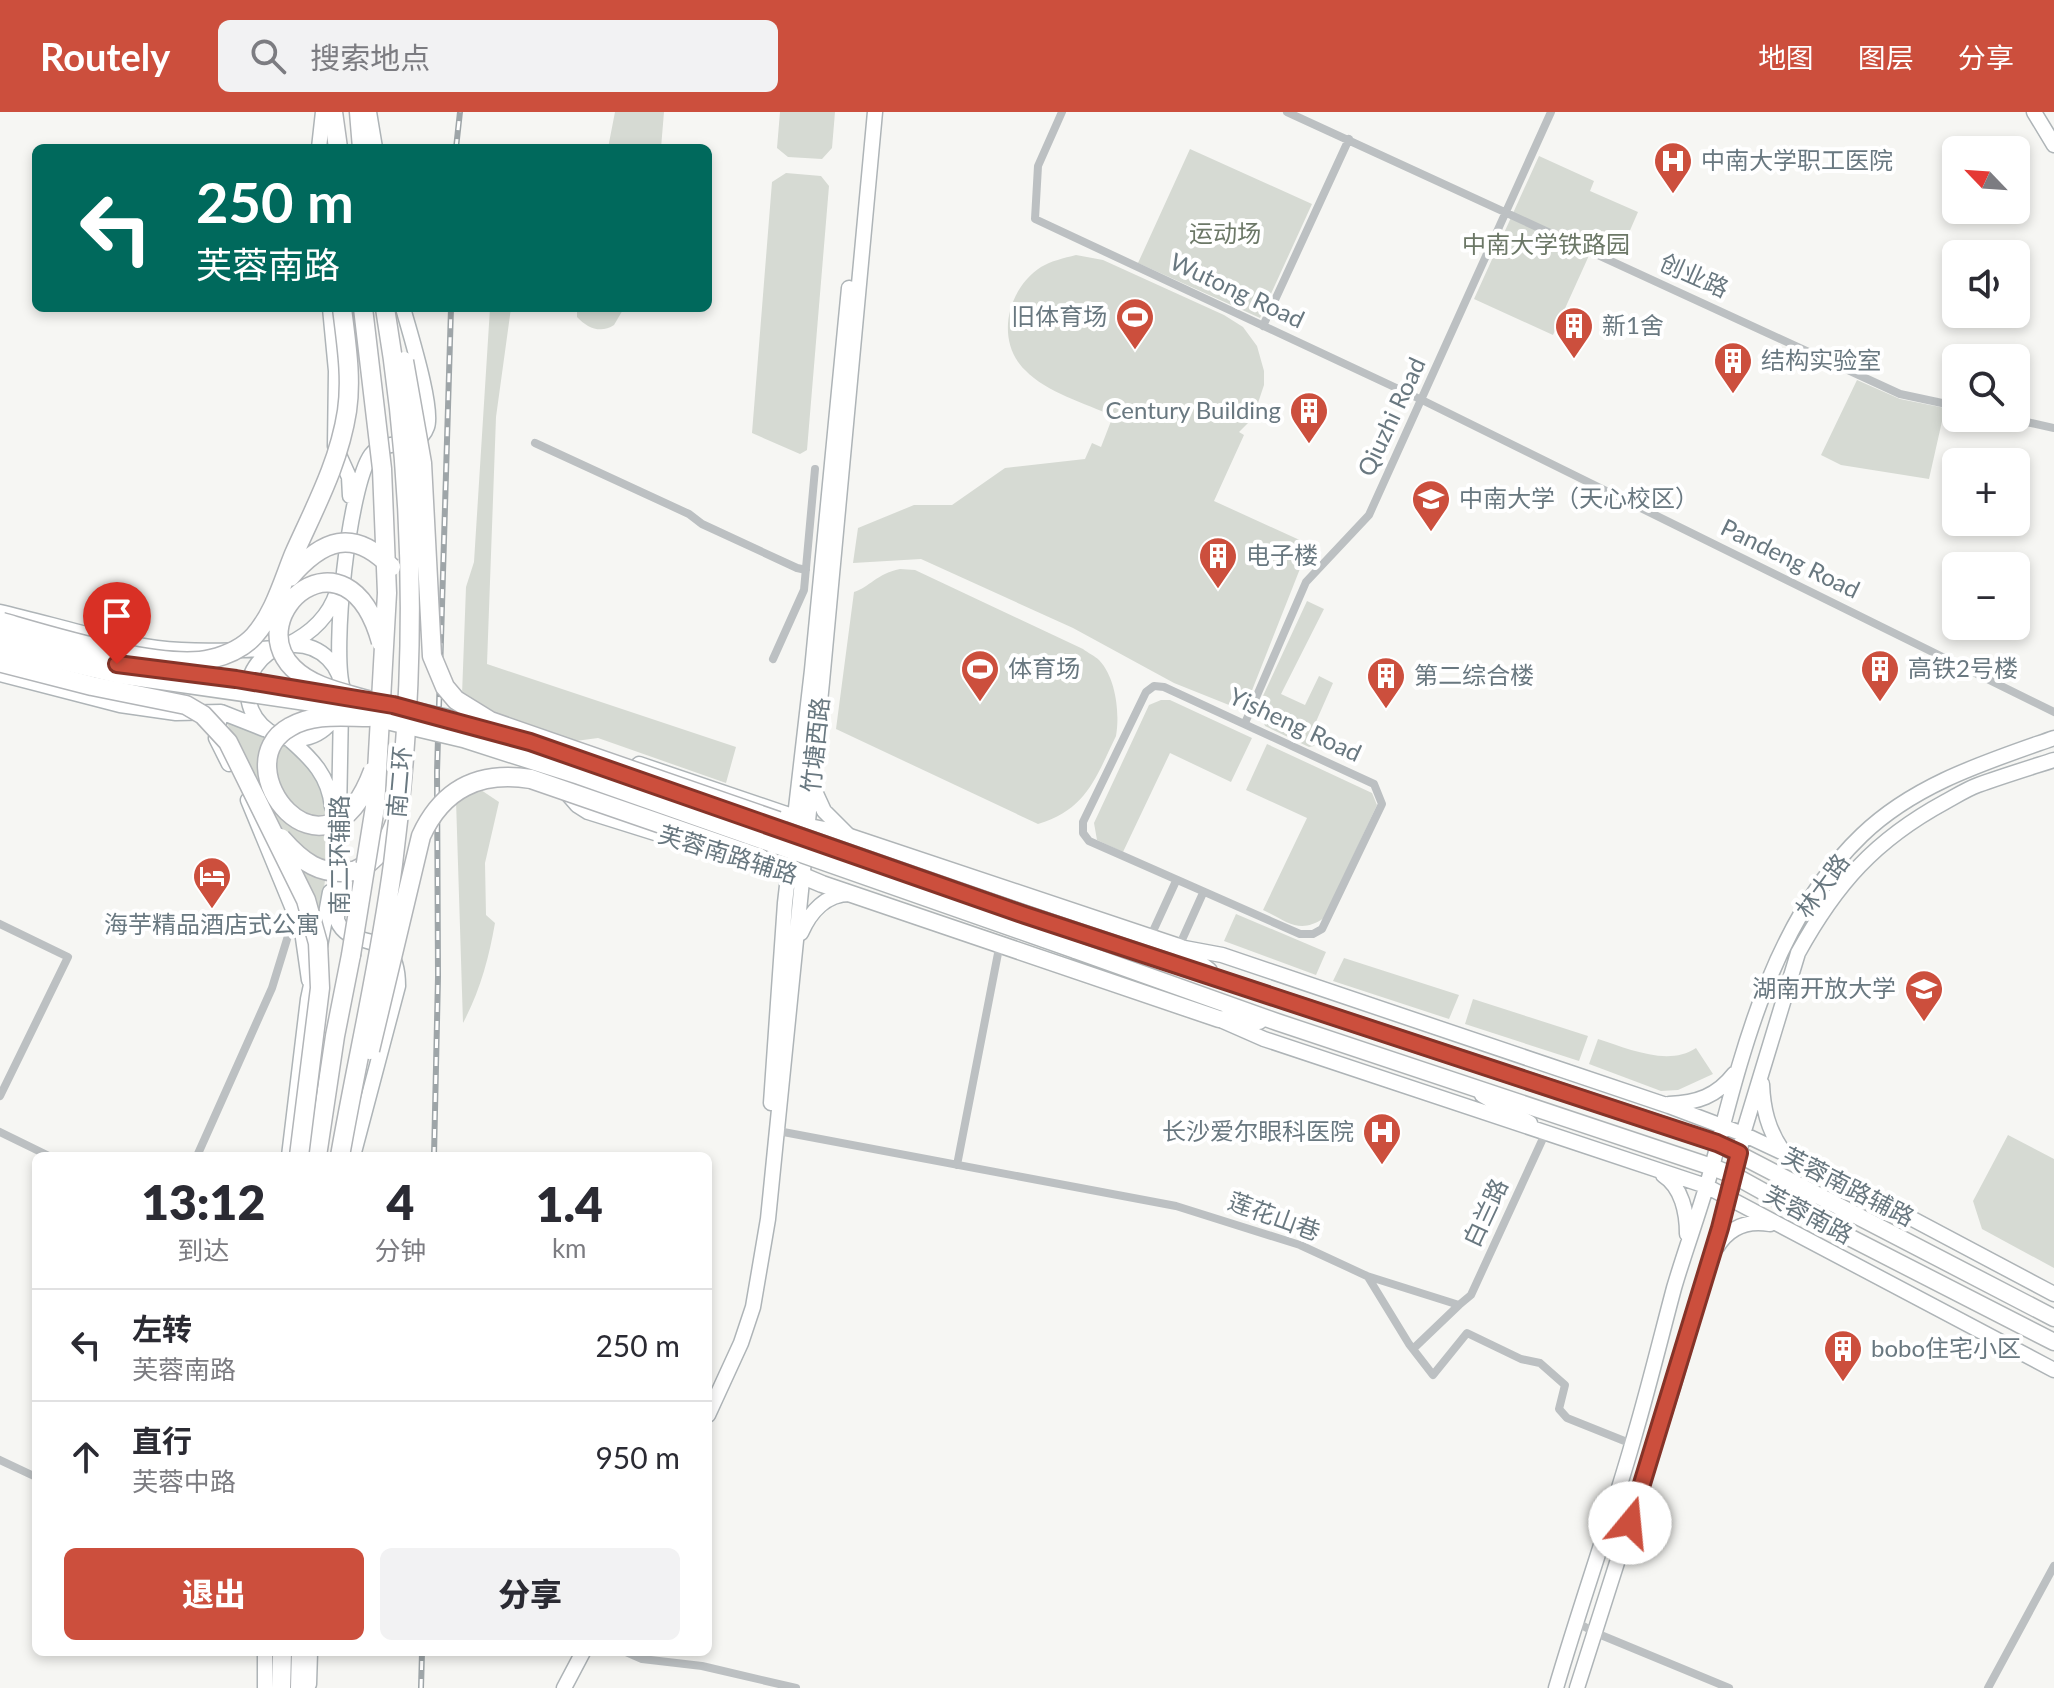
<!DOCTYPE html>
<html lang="zh">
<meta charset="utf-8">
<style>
body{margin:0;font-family:Lato,"Noto Sans SC",sans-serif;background:#f2f2f3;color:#2b2b33;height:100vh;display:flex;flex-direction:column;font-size:30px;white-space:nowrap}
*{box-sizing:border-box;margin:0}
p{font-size:26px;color:#7c7c81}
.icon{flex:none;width:44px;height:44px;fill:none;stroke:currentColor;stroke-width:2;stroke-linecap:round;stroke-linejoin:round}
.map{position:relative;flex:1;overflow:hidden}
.side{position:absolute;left:32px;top:1040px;width:680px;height:504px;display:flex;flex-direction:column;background:#fff;border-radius:12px;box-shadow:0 4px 12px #0003}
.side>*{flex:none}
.hud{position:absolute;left:32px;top:32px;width:680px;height:168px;border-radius:12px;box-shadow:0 4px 12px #0003;background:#00695c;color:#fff;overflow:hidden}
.needle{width:52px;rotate:295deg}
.fabs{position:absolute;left:1942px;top:24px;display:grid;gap:16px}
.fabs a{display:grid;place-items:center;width:88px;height:88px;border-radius:12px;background:#fff;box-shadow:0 4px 12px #0003;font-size:40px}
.pin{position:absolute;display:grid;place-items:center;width:68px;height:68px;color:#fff;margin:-82px -34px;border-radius:50% 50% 50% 0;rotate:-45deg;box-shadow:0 0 8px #0007}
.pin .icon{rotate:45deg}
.me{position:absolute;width:88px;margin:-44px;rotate:17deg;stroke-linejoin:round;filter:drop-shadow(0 0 6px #0008)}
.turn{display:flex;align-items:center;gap:28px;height:168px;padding:0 32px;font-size:36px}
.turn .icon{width:104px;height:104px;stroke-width:2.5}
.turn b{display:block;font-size:56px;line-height:68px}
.eta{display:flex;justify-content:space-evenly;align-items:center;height:136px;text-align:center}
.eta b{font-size:48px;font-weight:800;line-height:56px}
.primary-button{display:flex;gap:16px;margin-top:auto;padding:16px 32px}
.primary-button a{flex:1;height:92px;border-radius:12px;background:#cc4f3d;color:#fff;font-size:32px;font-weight:800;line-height:92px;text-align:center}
.primary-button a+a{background:#f2f2f3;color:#2b2b33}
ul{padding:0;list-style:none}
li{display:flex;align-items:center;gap:24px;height:112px;padding:0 32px;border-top:2px solid #e1e1e2}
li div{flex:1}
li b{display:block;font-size:30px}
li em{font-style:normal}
header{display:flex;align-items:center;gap:48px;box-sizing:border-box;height:112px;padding:0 40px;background:#cc4f3d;color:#fff}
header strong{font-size:38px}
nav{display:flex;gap:44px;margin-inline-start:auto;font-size:28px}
.search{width:560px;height:72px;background:#f2f2f3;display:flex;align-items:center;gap:20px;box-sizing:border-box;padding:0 28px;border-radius:12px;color:#7c7c81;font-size:30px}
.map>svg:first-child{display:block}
.green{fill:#d6dad3}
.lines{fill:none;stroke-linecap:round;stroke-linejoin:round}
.secondary-casing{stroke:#aeb4b7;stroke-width:17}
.primary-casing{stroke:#b0b5b7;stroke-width:19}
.highway-casing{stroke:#b2b5b8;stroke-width:21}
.street{stroke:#bcc0c2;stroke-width:8}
.secondary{stroke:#fff;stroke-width:14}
.primary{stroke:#fff;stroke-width:16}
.highway{stroke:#fff;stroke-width:18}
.rail-casing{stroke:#9ea5a8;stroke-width:6}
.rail{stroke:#fff;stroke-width:3;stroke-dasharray:9;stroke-linecap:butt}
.primary-bridge-casing{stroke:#b0b5b7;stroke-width:19;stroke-linecap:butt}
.highway-bridge-casing{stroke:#b2b5b8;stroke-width:21;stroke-linecap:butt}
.primary-bridge{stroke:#fff;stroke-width:16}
.highway-bridge{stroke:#fff;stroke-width:18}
.route-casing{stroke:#853328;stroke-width:20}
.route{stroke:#cc4f3d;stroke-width:14}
.labels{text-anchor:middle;stroke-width:8;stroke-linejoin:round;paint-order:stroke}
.poi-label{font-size:24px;fill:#697880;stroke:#fff;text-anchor:start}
.park-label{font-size:24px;fill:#6c7867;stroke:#fff}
.street-label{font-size:24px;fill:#697880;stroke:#fff}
</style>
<header>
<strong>Routely</strong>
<div class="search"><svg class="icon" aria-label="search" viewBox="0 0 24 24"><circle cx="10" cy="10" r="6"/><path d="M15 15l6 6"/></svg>搜索地点</div>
<nav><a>地图</a><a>图层</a><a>分享</a></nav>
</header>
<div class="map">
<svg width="2054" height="1576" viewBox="0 0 2054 1576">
<rect width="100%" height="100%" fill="#f6f6f3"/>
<!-- green -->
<path class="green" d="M 615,0 L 664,0 L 661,36 L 608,36 Z
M 780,0 L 835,0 L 832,36 L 822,47 L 788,45 L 777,36 Z
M 1190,37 L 1312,92 L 1260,206 L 1138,151 Z
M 1539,44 L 1594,69 L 1590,79 L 1638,100 L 1621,139 L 1596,128 L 1553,223 L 1474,187 Z
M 786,61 L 821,64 L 829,74 L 807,338 L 800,342 L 752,321 L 772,70 Z
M 1076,143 L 1103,148 L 1224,203 L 1243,215 L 1257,234 L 1264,259 L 1264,273 L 1253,306 L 1239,320 L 1244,323 L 1214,389 L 1304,430 L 1307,439 L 1249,586 L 1241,595 L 1229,593 L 1174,571 L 1073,516 L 921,447 L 853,451 L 858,416 L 914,393 L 952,393 L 1005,356 L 1085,347 L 1092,331 L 1101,335 L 1113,304 C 1085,291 1047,281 1025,258 C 995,229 1007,177 1041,155 C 1051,149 1064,146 1076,143 Z
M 490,196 L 511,196 L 496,305 L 487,552 L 736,635 L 726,671 L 598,626 L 568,630 L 500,608 L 462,583 L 466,475 L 474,450 Z
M 577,196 L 624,196 L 614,213 C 601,222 587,216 577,205 Z
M 1857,268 L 1900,287 L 1945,296 L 1929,367 L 1841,353 L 1821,343 Z
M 900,457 L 915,458 L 1083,537 C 1088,541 1095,544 1099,548 C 1116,566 1120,601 1116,624 C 1095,667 1087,697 1038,712 L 836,617 L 854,480 C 870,475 876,462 900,457 Z
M 1307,489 L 1324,497 L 1281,582 L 1305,593 L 1319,564 L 1333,571 L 1311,621 L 1318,624 L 1314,634 L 1309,635 L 1265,614 L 1259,596 L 1262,586 Z
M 1161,588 L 1170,588 L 1252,626 L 1231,670 L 1170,641 L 1123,740 L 1097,728 L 1094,711 L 1149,593 Z
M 226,609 C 236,611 247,613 256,616 C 279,625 317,656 324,680 C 335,719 325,765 320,805 Z
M 1267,632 L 1372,681 L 1377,693 L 1324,806 C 1299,823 1287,809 1263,798 L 1307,706 L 1246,678 Z
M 478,676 L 499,690 L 485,751 L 486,803 L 495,811 C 489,846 480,879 463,911 L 456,688 Z
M 1236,802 L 1326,840 L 1316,863 L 1224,829 Z
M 1344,846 L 1459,883 L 1449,907 L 1333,869 Z
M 1473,887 L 1588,924 L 1579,949 L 1465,912 Z
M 1598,927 C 1627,936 1668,955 1696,936 L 1713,962 L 1678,978 L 1661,979 L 1589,952 Z
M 2008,1023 L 2054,1047 L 2054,1156 L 1982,1117 L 1973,1089 Z"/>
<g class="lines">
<!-- secondary casing -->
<g class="secondary-casing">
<path id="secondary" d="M 369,0 L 375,36
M 2034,0 L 2054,33
M 319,36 L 323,0
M 330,196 L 336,259 L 335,334 L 349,365 L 350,384
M 0,500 C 52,512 104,529 157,536 C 196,541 236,539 275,536
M248 580a47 47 0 1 1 94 0a47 47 0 1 1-94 0Z
M 287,533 C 310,522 329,505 337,480
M 0,562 L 120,593 L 176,601 L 221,600 L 264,617
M 350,587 C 348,585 344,580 343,577 C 331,541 349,373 371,343 C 385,324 418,341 427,315 C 434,297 409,218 403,196
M 341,596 L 337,808 C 351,843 398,811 398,874 L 353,1044
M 221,600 L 216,626 L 229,652
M 493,624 L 553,643 L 581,640
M 289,627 C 312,647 329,664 332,695
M 560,645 L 771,718
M 639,652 L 801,707
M 813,675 L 824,699 L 847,722
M 564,678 L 577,693 L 588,700 L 789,763
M 248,688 L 302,819 L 309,868
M 801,821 C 810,800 826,782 850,782
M 320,834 L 330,780
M 1179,835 L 1222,843 L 1669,994 L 1743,1022 L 1824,1060 L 2054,1182
M 1223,909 L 1264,927 L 1706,1074 L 2054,1258
M 1762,972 C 1763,997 1768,1017 1782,1038
M 1482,983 L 1530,1011
M 771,991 L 785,791 L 812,558 L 849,176
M 1669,992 C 1697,991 1717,984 1734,962
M 289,1044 L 308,887 L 314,859
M 1663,1063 C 1682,1075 1687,1101 1687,1122
M 1717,1135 C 1729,1115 1748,1108 1770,1112
M 708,1303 L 741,1231 L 753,1195 L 768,1107 L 822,570 L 875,0
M 309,1572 L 310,1540
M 265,1576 L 265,1540
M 564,1576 L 583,1540
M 1556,1576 C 1581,1491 1611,1407 1635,1322 C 1649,1274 1661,1225 1674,1176 C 1686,1135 1701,1096 1712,1055 C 1742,940 1773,808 1862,723 C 1915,672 1986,650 2054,626
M 1577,1576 L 1673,1275 L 1735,1064 L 1743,1022 L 1798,841 C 1836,772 1875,728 1945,690 C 1956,684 1967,677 1978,673 C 2003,664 2029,656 2054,648"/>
</g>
<!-- primary casing -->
<g class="primary-casing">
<path id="primary" d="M 778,709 L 835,720 L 1179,835 L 1209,859
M 760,746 L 822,772 L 1219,907 L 1259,909
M 1083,822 L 1717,1031 L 2054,1206
M 1075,838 L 1277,910 L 1712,1055 L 1735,1064 L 1800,1100 L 2054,1230"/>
</g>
<!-- highway casing -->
<g class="highway-casing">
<path id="highway" d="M 333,0 L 338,36
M 359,0 L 362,36
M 356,758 C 378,749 388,730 396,708
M 317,1044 L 335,924 L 351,843
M 281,1576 L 282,1540
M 300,1576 L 301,1540"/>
</g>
<!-- street -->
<path class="street" d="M 1062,0 L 1038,54 L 1035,107 L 1422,288 L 2054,600
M 1287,0 L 1900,282 L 1956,294
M 1263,214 L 1349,27
M 2008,306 L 2054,316
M 535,331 L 689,402 L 702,412 L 797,456 L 806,458
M 773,547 L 804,478 L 815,357
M 1154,574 L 1164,575 L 1374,672 L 1382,692 L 1322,817 L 1313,822 L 1300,822 L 1089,729 L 1083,721 L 1083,710 L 1146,580 Z
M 1245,611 L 1306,470 L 1369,403 L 1551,0
M 0,812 L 68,845 L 0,984
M 1143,841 L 1176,769
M 1172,850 L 1203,781
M 778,1019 L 1176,1094 L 1300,1133 L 1367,1164 L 1459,1193 L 1413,1237
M 0,1020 L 49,1044
M 197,1044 L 272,876 L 288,824 L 302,819
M 957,1053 L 1000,831
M 1368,1165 L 1409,1232 L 1433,1263 L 1467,1221 L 1521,1247 L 1540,1251 L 1565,1273 L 1559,1297 L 1567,1306 L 1632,1332
M 1459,1193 L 1471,1183 L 1545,1022
M 0,1348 L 36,1365
M 1576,1510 L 1596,1521 L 1729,1576
M 626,1540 L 642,1547 L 702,1554 L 796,1576
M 1988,1576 L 2054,1454"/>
<!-- secondary -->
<use href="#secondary" class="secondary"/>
<!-- primary -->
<use href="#primary" class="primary"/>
<!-- highway -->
<use href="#highway" class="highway"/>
<!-- rail casing -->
<g class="rail-casing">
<path id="rail" d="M 456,36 L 460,0
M 434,1044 L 438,865 L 437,660 L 451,196
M 421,1576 L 422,1540"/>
</g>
<!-- rail -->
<use href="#rail" class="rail"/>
<!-- primary-bridge casing -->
<g class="primary-bridge-casing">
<path id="primary-bridge" d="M 0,523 L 117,552 L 335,584
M 0,535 L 119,563 L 306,590 L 463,627 L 579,664 L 1075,838
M 370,589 L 444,605 L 507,623
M 763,711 L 1083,822"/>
</g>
<!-- highway-bridge casing -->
<g class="highway-bridge-casing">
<path id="highway-bridge" d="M 404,249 L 422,351 L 432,544 L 445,575 L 456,588 L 490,609 L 778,709
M 290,465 C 322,428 353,415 391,455
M 2,510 C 51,524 164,559 211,547 C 227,543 243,536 254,524 C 274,502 283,469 294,442 C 315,395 339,351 347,299 C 352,265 346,230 342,196
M 2,551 L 92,574 L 186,593 L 203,603 L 228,630 L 306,788 L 318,831 L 320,876 L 299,1044
M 371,589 C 345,581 313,576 293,556 C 240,503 347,408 381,530
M 369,605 C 343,605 313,601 290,615 C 221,653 325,788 373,659
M 281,726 C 302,750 320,764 353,759
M 351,843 L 375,695 L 387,481 L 382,357 L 363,196
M 370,938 L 421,724 C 443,676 480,659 531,667 L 760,746
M 340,1044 C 357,947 380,850 393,752 C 417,567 416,379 385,196"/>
</g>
<!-- primary-bridge -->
<use href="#primary-bridge" class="primary-bridge"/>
<!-- highway-bridge -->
<use href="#highway-bridge" class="highway-bridge"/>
</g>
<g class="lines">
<!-- route casing -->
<g class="route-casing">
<path id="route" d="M 117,552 L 236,567 L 393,593 L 530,630 L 1025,803 L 1717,1031 L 1739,1041 L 1720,1116 L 1630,1411"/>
</g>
<!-- route -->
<use href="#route" class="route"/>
</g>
<!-- icons -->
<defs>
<g id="hospital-pin" transform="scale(2)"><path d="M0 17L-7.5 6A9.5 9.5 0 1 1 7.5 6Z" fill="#cc4f3d" stroke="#fff"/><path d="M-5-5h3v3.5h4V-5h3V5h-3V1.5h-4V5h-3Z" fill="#fff"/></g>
<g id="stadium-pin" transform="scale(2)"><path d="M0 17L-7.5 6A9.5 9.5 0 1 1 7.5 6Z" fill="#cc4f3d" stroke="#fff"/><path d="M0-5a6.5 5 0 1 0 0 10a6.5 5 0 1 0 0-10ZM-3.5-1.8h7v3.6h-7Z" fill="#fff"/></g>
<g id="building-pin" transform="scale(2)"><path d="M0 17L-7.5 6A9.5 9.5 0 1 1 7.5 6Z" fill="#cc4f3d" stroke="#fff"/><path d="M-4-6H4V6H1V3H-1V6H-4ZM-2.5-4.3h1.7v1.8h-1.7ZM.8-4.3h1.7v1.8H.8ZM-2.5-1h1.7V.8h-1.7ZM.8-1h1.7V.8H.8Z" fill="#fff"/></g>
<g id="university-pin" transform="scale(2)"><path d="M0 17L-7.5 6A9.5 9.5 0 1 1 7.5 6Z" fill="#cc4f3d" stroke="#fff"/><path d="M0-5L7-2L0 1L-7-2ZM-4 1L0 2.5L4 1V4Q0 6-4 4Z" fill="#fff"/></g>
<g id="hotel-pin" transform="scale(2)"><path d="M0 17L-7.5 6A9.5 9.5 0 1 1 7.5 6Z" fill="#cc4f3d" stroke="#fff"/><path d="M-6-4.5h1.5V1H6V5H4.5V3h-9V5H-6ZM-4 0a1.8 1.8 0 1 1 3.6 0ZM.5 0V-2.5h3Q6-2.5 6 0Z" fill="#fff"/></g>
<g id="school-pin" transform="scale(2)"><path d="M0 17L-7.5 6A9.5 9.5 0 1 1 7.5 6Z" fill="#cc4f3d" stroke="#fff"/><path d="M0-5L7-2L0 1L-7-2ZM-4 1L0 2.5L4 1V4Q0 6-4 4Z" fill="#fff"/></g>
</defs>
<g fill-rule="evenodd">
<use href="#hospital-pin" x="1673" y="49"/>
<use href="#stadium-pin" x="1135" y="205"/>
<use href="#building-pin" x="1574" y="214"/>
<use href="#building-pin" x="1733" y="249"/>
<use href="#building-pin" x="1309" y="299"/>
<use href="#university-pin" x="1431" y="387"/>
<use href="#building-pin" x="1218" y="444"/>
<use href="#stadium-pin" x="980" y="557"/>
<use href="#building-pin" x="1880" y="557"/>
<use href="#building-pin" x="1386" y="564"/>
<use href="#hotel-pin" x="212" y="764"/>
<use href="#school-pin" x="1924" y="877"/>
<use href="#hospital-pin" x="1382" y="1020"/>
<use href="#building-pin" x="1843" y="1237"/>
</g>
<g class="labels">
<!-- poi labels -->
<g class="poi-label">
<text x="1701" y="57">中南大学职工医院</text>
<text x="1107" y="213" text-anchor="end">旧体育场</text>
<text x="1602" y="222">新1舍</text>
<text x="1761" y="257">结构实验室</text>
<text x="1281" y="307" text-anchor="end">Century Building</text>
<text x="1459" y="395">中南大学（天心校区）</text>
<text x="1246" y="452">电子楼</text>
<text x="1008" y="565">体育场</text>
<text x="1908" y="565">高铁2号楼</text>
<text x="1414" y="572">第二综合楼</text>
<text x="212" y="821" text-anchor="middle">海芋精品酒店式公寓</text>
<text x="1896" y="885" text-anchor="end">湖南开放大学</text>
<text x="1354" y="1028" text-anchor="end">长沙爱尔眼科医院</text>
<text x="1871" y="1245">bobo住宅小区</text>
</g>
<!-- park labels -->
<g class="park-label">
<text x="1225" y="130">运动场</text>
<text x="1546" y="141">中南大学铁路园</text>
</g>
<!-- street labels -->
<g class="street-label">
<text transform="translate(1694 164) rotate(24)" y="8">创业路</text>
<text transform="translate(1237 179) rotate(25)" y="8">Wutong Road</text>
<text transform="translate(1392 305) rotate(-65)" y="8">Qiuzhi Road</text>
<text transform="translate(1790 447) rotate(26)" y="8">Pandeng Road</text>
<text transform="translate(1295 613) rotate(25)" y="8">Yisheng Road</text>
<text transform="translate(816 633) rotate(-84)" y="8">竹塘西路</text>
<text transform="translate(400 670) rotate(-85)" y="8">南二环</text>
<text transform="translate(340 743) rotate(-90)" y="8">南二环辅路</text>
<text transform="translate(728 743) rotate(17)" y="8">芙蓉南路辅路</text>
<text transform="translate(1823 774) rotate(-54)" y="8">林大路</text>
<text transform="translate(1848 1075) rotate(27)" y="8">芙蓉南路辅路</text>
<text transform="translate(1486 1101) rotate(-65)" y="8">白兰路</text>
<text transform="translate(1808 1103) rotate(28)" y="8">芙蓉南路</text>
<text transform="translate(1274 1105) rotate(20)" y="8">莲花山巷</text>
</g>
</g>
</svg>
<div class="fabs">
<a><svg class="needle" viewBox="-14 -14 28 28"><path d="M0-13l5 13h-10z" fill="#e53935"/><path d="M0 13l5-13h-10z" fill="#7c7c81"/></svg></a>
<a><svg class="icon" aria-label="sound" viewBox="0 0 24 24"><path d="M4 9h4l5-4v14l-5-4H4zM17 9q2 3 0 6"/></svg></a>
<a><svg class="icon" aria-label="search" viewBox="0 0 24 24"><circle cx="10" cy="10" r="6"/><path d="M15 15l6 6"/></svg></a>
<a>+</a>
<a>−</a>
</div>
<div class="pin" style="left:117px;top:552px;background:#d93025"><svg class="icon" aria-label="arrive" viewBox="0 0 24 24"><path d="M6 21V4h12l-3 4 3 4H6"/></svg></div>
<svg class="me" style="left:1630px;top:1411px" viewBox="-20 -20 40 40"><circle r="19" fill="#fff"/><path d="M0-13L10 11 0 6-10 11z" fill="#cc4f3d"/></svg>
<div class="hud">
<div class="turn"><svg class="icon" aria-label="left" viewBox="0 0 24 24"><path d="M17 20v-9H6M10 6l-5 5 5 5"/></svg><div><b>250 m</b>芙蓉南路</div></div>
</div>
<section class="side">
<div class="eta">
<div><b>13:12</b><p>到达</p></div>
<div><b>4</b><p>分钟</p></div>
<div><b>1.4</b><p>km</p></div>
</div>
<ul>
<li><svg class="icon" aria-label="left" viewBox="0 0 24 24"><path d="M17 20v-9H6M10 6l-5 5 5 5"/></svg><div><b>左转</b><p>芙蓉南路</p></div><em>250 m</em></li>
<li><svg class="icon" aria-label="ahead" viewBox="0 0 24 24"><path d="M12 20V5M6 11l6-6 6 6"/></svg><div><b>直行</b><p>芙蓉中路</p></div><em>950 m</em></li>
</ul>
<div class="primary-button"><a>退出</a><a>分享</a></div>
</section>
</div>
